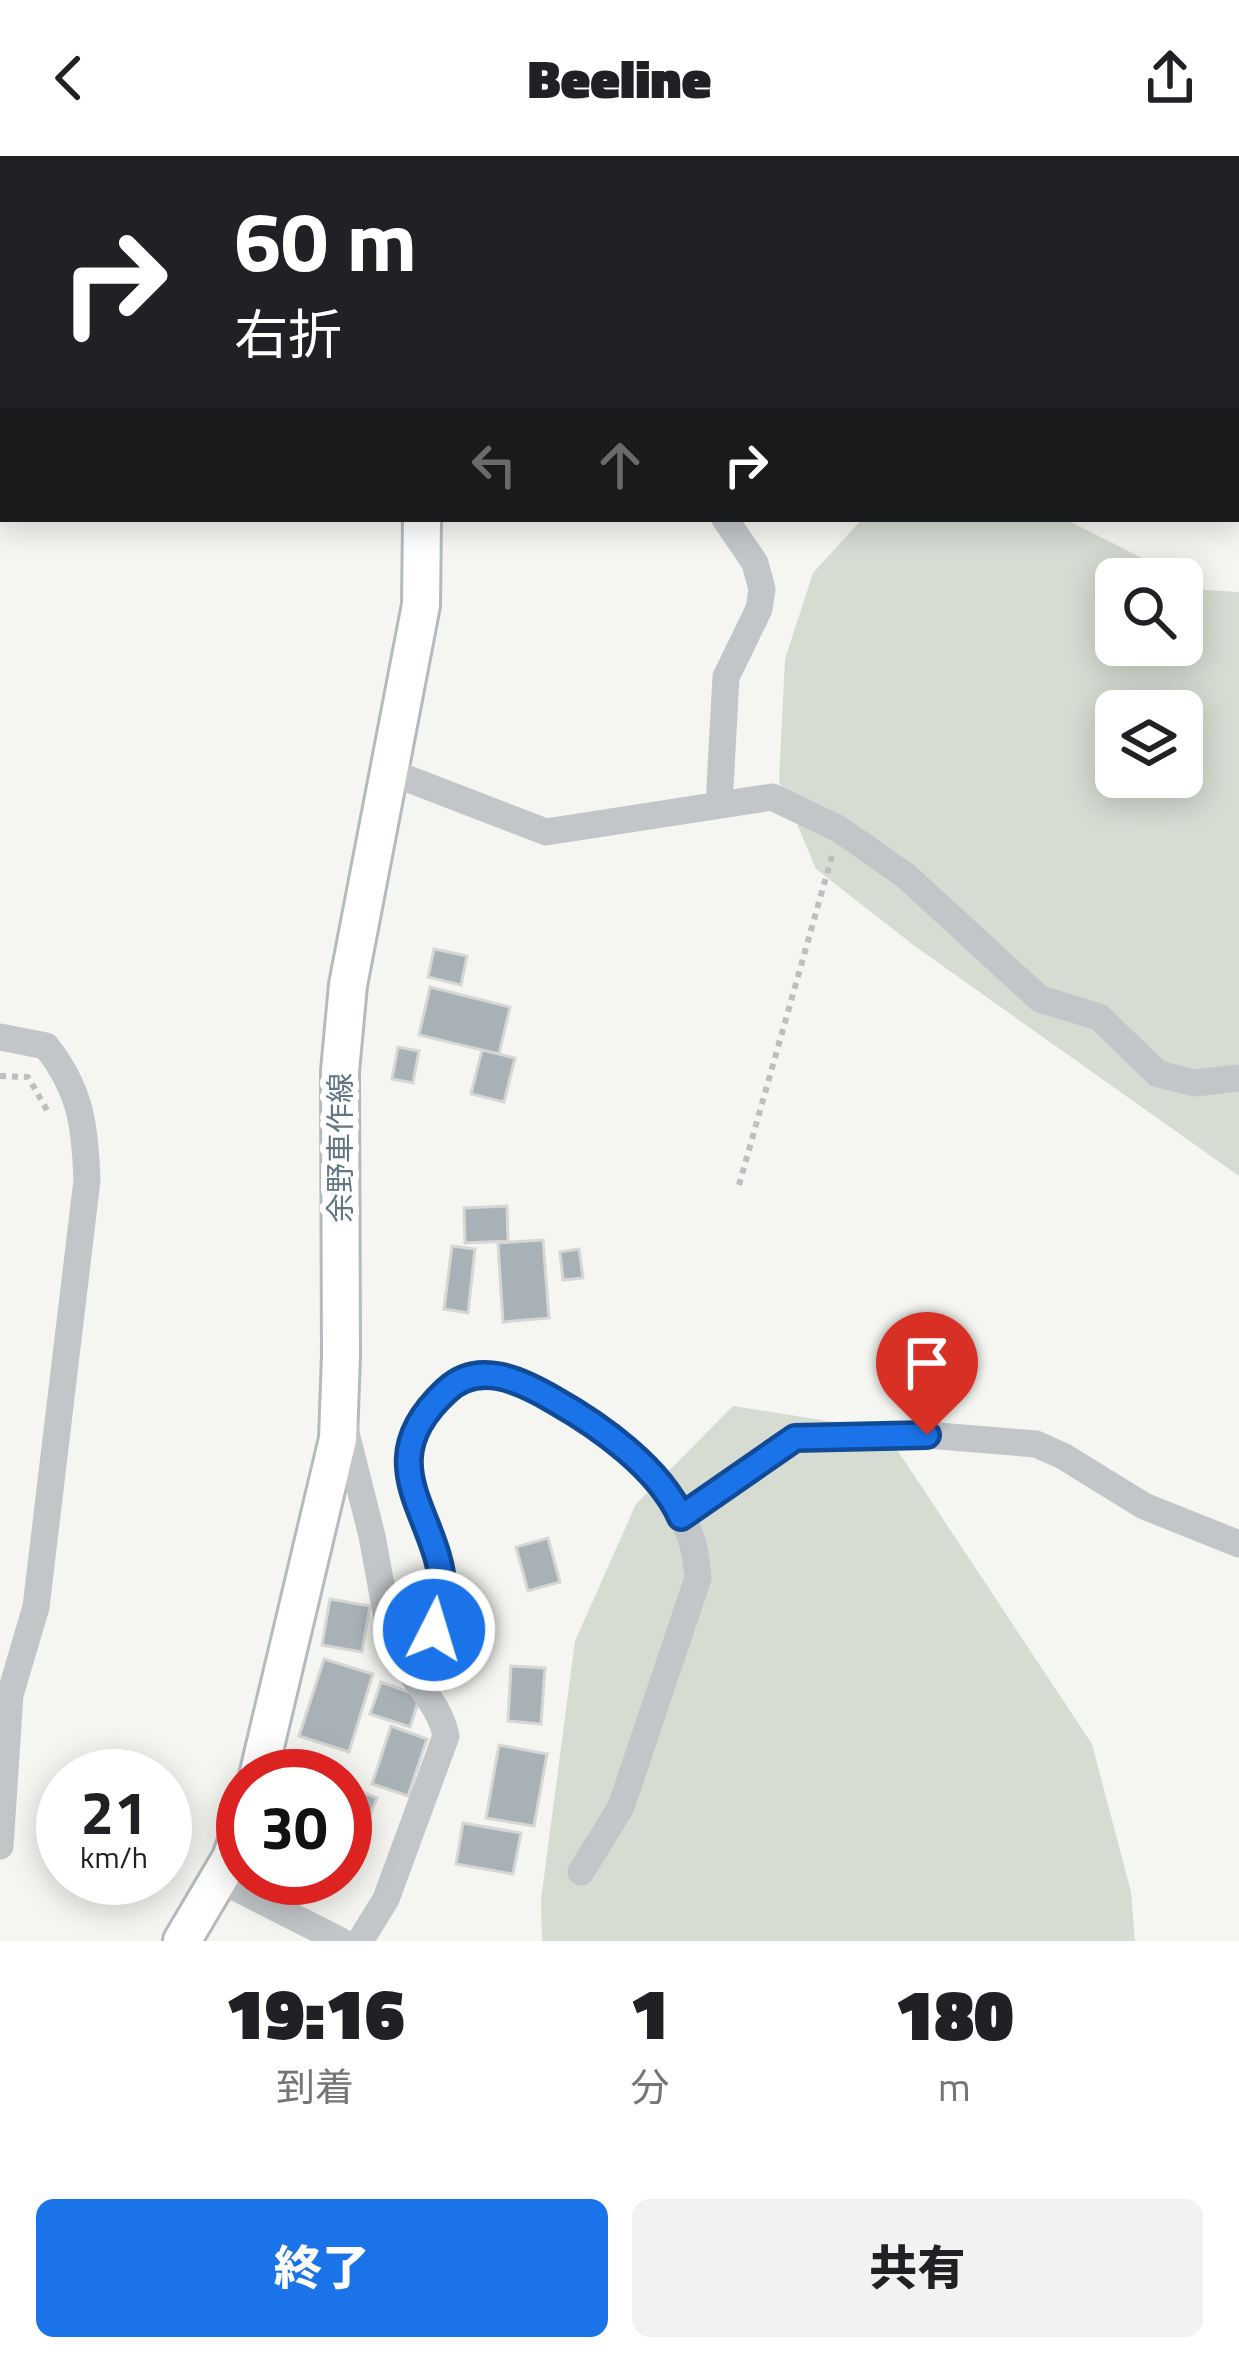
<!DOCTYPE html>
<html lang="ja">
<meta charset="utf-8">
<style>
body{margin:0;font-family:"Titillium Web","Noto Sans JP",sans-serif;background:#f2f2f2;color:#202124;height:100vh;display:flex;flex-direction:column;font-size:45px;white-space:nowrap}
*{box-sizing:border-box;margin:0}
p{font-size:39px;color:#757577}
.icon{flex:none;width:66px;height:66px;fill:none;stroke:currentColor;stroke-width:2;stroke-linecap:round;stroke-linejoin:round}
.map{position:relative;height:1785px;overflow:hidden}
.sheet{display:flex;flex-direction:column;background:#fff;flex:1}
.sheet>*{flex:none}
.hud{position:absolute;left:0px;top:0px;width:1239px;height:366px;box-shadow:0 6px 30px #0003;background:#202124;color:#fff;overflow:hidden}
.fabs{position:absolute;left:1095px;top:402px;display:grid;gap:24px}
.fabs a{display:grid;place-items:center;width:108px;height:108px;border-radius:18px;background:#fff;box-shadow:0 6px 30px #0003;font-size:60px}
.speed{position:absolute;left:36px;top:1593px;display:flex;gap:24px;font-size:60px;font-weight:700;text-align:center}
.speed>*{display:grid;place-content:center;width:156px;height:156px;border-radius:50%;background:#fff;box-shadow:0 6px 30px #0003;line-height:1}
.speed small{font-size:30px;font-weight:400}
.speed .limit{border:18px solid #d22;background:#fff;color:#111}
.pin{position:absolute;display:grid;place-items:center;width:102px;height:102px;color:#fff;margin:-123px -51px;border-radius:50% 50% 50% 0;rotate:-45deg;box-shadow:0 0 12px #0007}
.pin .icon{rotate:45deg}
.me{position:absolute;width:132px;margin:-66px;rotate:5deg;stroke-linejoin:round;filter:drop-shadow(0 0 9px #0008)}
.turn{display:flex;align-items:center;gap:42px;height:252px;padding:0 36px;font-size:54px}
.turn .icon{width:156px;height:156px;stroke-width:2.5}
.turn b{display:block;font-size:84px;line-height:102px}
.lanes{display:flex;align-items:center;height:114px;padding:0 36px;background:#0003;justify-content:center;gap:60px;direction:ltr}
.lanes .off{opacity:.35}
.eta{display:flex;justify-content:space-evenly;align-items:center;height:204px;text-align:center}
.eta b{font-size:72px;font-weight:800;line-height:84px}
.cta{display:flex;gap:24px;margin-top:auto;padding:24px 36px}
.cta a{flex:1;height:138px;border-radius:18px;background:#1a73e8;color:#fff;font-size:48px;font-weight:800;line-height:138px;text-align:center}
.cta a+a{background:#f2f2f2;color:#202124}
header{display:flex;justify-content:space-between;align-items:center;height:156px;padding:0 36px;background:#fff;font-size:54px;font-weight:800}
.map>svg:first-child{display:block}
.green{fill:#d6dcd2;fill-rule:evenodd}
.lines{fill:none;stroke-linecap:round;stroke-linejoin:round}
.river{stroke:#b7c5c8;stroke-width:57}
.building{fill:#a8b1b6;stroke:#d6d6d4;stroke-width:3}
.secondary-casing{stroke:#b4babe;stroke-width:42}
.path{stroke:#bcbec0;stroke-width:6;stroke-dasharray:6 6;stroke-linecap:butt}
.minor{stroke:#c2c6c9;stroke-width:27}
.secondary{stroke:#fff;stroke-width:36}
.route-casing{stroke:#114b97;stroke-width:30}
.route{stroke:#1a73e8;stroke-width:21}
.labels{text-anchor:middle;stroke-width:12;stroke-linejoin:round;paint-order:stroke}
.street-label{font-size:30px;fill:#637683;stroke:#fff}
</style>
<header><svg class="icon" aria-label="back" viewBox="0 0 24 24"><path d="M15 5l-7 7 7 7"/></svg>Beeline<svg class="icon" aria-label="share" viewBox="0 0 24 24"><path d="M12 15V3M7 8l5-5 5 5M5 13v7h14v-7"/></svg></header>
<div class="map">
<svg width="1239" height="1785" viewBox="0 0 1239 1785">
<rect width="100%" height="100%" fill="#f5f5f1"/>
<!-- green -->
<path class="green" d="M 862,363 L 1065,363 L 1205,434 L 1239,436 L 1239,1020 L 916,791 L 816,713 L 779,625 L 785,503 L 813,417 ZM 1116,423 L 1182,423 L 1182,489 L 1116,489 ZM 1116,555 L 1182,555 L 1182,621 L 1116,621 Z
M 733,1250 L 884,1274 L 1092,1588 L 1131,1736 L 1135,1785 L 542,1785 L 541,1744 L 575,1485 L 636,1348 Z"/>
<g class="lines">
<!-- river -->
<path class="river" d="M 0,129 L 3,130
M 1236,157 L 1239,158"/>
</g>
<!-- building -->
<path class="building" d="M 434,793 L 467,800 L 461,829 L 428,821 Z
M 430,831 L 510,851 L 499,898 L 419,879 Z
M 398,891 L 419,895 L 413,927 L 392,923 Z
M 482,894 L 515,902 L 504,946 L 471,938 Z
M 507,1050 L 508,1085 L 465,1087 L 464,1052 Z
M 543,1084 L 549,1162 L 503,1166 L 498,1087 Z
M 452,1090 L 475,1093 L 468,1157 L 444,1153 Z
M 579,1093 L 583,1122 L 563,1124 L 560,1096 Z
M 548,1382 L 560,1426 L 528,1435 L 516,1391 Z
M 330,1443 L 370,1450 L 362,1496 L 322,1489 Z
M 324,1503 L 373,1518 L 349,1596 L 299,1580 Z
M 511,1510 L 545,1512 L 541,1568 L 508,1565 Z
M 381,1526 L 420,1540 L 410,1571 L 370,1558 Z
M 391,1570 L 427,1583 L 408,1640 L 372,1628 Z
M 499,1589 L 547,1598 L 534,1670 L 486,1662 Z
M 354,1632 L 377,1642 L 360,1685 L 345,1679 L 345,1655 Z
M 463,1667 L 521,1677 L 513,1718 L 456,1708 Z"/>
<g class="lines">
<!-- secondary casing -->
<g class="secondary-casing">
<path id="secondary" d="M 341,0 L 343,3
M 258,1620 L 338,1283 L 341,1199 L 340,915 L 348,829 L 421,449 L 422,363
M 182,1785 L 231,1702 L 243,1667"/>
</g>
<!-- path -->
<path class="path" d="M 0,164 L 3,165
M 0,920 L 28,921 L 47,954
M 739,1029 L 832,700"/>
<!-- minor -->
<path class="minor" d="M 847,0 L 850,3
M 1236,18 L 1239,18
M 1236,186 L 1239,186
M 390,616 L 546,676 L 772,641 L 839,673 L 906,720 L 1040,843 L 1099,861 L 1158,918 L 1195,927 L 1239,922
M 719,649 L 726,521 L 759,453 L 762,433 L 755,407 L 725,363
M 0,881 L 46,890 C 81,934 85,970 87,1024 L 36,1451 L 10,1539 L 0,1690
M 343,1265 L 372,1380 L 393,1494 L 410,1500 L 426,1492 C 433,1477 442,1457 443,1440 C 445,1365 373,1328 432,1248 C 443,1233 459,1220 477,1218 C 534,1213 650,1304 678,1353 C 691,1376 696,1395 698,1422 L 621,1651 L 581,1716
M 681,1361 L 795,1282 L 927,1279 L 1036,1288 L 1063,1300 L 1144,1350 L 1239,1388
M 219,1723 L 341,1785
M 360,1785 L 386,1743 L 446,1580 C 440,1548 413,1526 399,1496"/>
<!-- secondary -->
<use href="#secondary" class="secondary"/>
</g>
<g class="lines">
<!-- route casing -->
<g class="route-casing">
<path id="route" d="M 434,1474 C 437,1463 442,1450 443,1439 C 443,1360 364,1311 446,1235 C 478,1204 520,1224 554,1244 C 600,1270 659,1312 681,1361 L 795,1282 L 927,1279"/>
</g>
<!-- route -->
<use href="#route" class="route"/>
</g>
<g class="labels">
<!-- street labels -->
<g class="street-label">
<text transform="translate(341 992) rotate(-90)" y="10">余野車作線</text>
</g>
</g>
</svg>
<div class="fabs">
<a><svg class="icon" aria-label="search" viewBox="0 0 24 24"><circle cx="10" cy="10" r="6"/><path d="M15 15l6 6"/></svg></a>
<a><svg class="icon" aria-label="layers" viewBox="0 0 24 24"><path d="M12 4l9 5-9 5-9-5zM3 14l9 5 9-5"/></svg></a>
</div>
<div class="speed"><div>21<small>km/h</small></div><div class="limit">30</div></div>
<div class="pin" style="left:927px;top:1279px;background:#d93025"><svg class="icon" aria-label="arrive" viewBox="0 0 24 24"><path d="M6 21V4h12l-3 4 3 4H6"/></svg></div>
<svg class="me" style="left:434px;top:1474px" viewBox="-20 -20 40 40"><circle r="17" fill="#1a73e8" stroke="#fff" stroke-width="3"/><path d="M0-11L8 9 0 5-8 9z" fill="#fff"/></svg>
<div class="hud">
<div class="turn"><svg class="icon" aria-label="right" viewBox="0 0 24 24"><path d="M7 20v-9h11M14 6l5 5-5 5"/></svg><div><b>60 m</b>右折</div></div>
<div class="lanes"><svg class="icon off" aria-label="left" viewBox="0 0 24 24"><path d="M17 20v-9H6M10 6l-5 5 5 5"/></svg><svg class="icon off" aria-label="ahead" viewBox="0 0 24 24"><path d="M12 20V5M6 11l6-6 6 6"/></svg><svg class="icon" aria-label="right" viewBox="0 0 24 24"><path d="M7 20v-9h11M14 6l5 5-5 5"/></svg></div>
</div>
</div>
<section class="sheet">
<div class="eta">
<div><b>19:16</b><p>到着</p></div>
<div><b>1</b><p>分</p></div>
<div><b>180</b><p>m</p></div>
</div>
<div class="cta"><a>終了</a><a>共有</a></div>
</section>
